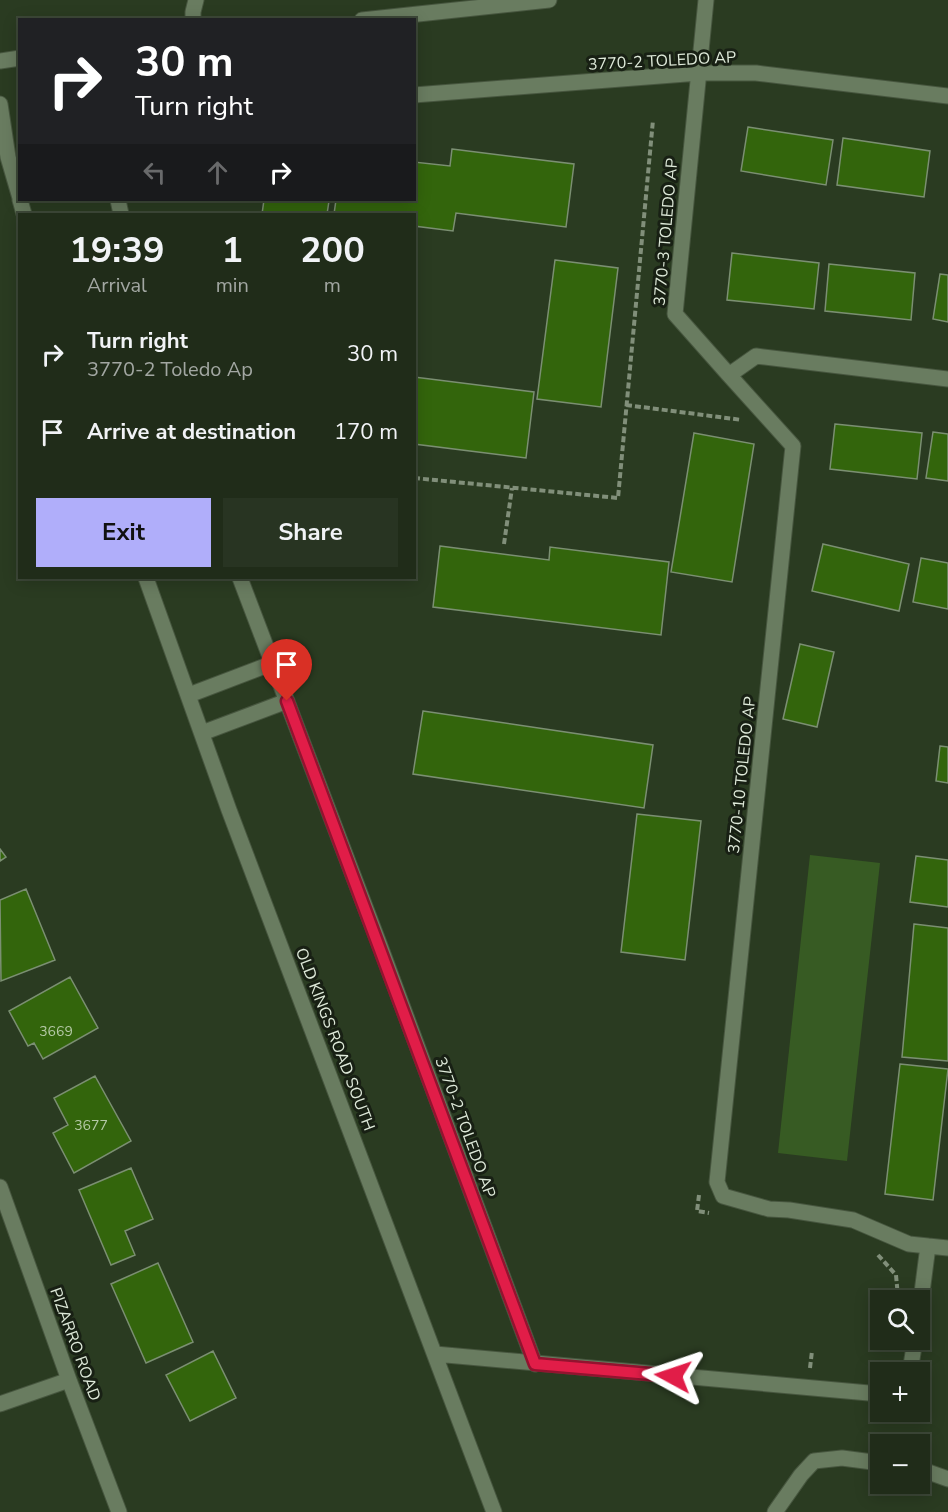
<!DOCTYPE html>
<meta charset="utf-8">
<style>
body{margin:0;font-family:"Nunito Sans",sans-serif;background:#283422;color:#f1f3f6;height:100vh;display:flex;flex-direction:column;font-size:22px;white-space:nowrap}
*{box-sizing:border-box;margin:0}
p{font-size:20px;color:#a2a7a2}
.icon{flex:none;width:33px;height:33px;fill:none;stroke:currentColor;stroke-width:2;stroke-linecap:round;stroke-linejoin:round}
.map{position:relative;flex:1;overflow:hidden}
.details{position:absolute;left:18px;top:213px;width:398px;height:366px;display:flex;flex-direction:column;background:#202c19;border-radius:0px;box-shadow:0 3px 15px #0003,0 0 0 2px #3d4838}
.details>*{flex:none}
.guide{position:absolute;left:18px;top:18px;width:398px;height:183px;border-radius:0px;box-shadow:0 3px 15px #0003,0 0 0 2px #3d4838;background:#202124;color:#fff;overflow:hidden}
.buttons{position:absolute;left:870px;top:1290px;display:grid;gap:12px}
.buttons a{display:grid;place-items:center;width:60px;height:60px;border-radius:0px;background:#202c19;box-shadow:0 3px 15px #0003,0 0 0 2px #3d4838;font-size:30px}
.pin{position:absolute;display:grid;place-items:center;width:51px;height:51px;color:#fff;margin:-62px -26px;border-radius:50% 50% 50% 0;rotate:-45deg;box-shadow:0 0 6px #0007}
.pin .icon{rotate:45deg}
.me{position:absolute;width:66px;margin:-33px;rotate:275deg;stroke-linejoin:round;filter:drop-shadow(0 0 4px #0008)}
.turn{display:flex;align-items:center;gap:21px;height:126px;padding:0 18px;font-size:27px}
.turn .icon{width:78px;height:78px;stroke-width:2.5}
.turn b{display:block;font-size:42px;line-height:51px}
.lanes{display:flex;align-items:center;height:57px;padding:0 18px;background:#0003;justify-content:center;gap:30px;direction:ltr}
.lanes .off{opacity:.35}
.eta{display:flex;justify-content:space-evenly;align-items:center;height:102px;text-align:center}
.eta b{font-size:36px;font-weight:700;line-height:42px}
.cta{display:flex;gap:12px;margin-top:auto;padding:12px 18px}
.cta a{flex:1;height:69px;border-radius:0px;background:#b0aefa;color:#111;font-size:24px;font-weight:700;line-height:69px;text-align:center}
.cta a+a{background:#283422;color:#f1f3f6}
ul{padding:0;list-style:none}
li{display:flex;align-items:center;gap:18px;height:78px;padding:0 18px}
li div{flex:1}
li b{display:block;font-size:22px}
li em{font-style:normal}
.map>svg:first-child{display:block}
.green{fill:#375b23}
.building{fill:#33650c;stroke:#7b8f72;stroke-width:1.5}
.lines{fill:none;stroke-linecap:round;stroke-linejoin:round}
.minor-casing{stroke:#47563f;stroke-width:17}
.path{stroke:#818f7a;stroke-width:4;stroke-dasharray:6 3;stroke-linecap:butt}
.minor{stroke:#697c60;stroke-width:15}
.route-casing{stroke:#92132f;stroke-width:15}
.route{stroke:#e11d48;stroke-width:10}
.labels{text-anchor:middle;stroke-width:6;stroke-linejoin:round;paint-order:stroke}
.number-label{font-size:14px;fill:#b4c9a6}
.street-label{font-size:16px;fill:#dfeada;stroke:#182014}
</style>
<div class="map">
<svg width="948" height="1512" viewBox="0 0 948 1512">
<rect width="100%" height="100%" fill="#2a3b21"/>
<!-- green -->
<path class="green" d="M 810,855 L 880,863 L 847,1161 L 778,1153 Z"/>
<!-- building -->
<path class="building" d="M 748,127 L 833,140 L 826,185 L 741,171 Z
M 843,138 L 930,151 L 924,197 L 837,185 Z
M 452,149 L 574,164 L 566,227 L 456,213 L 453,231 L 414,226 L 414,214 L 334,214 L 336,200 L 414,200 L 414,162 L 450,166 Z
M 264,200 L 329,201 L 327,214 L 262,214 Z
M 732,253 L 819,263 L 814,309 L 727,300 Z
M 555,260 L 618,268 L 601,407 L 537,399 Z
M 829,264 L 915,273 L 911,320 L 825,311 Z
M 940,274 L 948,275 L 948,322 L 933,319 Z
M 414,377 L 534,392 L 526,458 L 414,444 Z
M 835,424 L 922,433 L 917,479 L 830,469 Z
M 933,432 L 948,434 L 948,481 L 926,478 Z
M 694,433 L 754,444 L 732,582 L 671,572 Z
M 823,544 L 909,564 L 899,611 L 812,591 Z
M 440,546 L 549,560 L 550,547 L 669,562 L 661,635 L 433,607 Z
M 921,558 L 948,563 L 948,609 L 913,602 Z
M 800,644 L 834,652 L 817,727 L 783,719 Z
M 423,711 L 653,745 L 644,808 L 413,774 Z
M 940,746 L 948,747 L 948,783 L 936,781 Z
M 637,814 L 701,821 L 685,960 L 621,952 Z
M 0,849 L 6,857 L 0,861 Z
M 916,856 L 948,860 L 948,907 L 910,902 Z
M 26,889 L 55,960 L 1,981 L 0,900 Z
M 914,924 L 948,928 L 948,1061 L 902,1057 Z
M 70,977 L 98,1028 L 43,1059 L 34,1043 L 28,1046 L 9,1011 Z
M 900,1064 L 948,1069 L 933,1200 L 885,1194 Z
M 95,1076 L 131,1141 L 74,1173 L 53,1133 L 68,1125 L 54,1098 Z
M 131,1168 L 153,1219 L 125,1231 L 135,1255 L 111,1265 L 79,1190 Z
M 158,1263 L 193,1342 L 146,1363 L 111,1284 Z
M 213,1351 L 236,1398 L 190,1421 L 166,1375 Z"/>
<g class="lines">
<!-- minor casing -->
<g class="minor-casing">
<path id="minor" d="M 706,0 L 675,314 L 729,375
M 193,20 L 193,12 L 196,0
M 362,20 L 549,0
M 0,61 L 20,58
M 414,95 L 699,73 L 756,73 L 948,96
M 0,104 L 8,157 L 20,198
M 20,200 L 24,214
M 118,200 L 121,214
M 948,379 L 756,356 L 729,375 L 793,446 L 717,1182 L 723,1196 L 769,1209 L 789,1210 L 853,1220 L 909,1244 L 948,1248
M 146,578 L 229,810 L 494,1512
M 240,578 L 380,946 L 535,1364
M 189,695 L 273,663
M 202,733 L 287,701
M 0,1187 L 69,1380 L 119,1512
M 920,1308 L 928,1246
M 435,1354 L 880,1394
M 910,1372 L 915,1340
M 0,1404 L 69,1380
M 920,1469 L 948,1479
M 775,1512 L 801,1475 L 814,1461 L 842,1458 L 880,1463"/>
</g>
<!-- path -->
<path class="path" d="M 626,405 L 742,420
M 414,478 L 618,498 L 653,120
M 504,544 L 512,488
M 699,1195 L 697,1211 L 709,1213
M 878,1255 L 896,1275 L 898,1297
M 810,1368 L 812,1351"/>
<!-- minor -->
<use href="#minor" class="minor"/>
</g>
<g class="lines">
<!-- route casing -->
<g class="route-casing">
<path id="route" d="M 287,701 L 535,1364 L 673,1376"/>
</g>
<!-- route -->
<use href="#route" class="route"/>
</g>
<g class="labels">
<!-- number labels -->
<g class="number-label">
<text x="56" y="1036">3669</text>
<text x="91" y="1130">3677</text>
</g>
<!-- street labels -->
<g class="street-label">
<text transform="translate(662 60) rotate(-3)" y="6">3770-2 TOLEDO AP</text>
<text transform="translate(665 232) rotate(-85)" y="6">3770-3 TOLEDO AP</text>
<text transform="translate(741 775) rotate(-84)" y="6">3770-10 TOLEDO AP</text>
<text transform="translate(336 1039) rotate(69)" y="6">OLD KINGS ROAD SOUTH</text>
<text transform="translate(466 1127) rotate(70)" y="6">3770-2 TOLEDO AP</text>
<text transform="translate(76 1344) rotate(70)" y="6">PIZARRO ROAD</text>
</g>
</g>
</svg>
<div class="buttons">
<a><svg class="icon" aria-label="search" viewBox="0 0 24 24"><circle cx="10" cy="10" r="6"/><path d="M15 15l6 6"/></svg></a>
<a>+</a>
<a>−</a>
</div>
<div class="pin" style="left:287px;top:701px;background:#d93025"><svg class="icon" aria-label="arrive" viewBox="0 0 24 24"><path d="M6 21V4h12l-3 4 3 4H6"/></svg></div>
<svg class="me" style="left:673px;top:1376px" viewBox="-20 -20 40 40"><path d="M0-17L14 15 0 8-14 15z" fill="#e11d48" stroke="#fff" stroke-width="4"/></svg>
<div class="guide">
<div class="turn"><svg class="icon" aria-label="right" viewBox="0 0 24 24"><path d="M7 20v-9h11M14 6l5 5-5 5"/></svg><div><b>30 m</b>Turn right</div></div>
<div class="lanes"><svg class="icon off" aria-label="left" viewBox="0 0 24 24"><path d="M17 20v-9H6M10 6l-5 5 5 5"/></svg><svg class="icon off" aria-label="ahead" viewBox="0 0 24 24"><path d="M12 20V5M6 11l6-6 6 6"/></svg><svg class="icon" aria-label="right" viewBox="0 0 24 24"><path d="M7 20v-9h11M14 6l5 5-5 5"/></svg></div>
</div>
<section class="details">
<div class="eta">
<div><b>19:39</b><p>Arrival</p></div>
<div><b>1</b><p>min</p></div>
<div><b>200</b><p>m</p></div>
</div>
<ul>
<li><svg class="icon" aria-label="right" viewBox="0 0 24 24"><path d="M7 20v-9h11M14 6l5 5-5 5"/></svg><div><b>Turn right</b><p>3770-2 Toledo Ap</p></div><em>30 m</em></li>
<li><svg class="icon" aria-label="arrive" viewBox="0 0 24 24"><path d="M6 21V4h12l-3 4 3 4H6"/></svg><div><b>Arrive at destination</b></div><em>170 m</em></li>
</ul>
<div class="cta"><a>Exit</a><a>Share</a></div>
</section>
</div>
